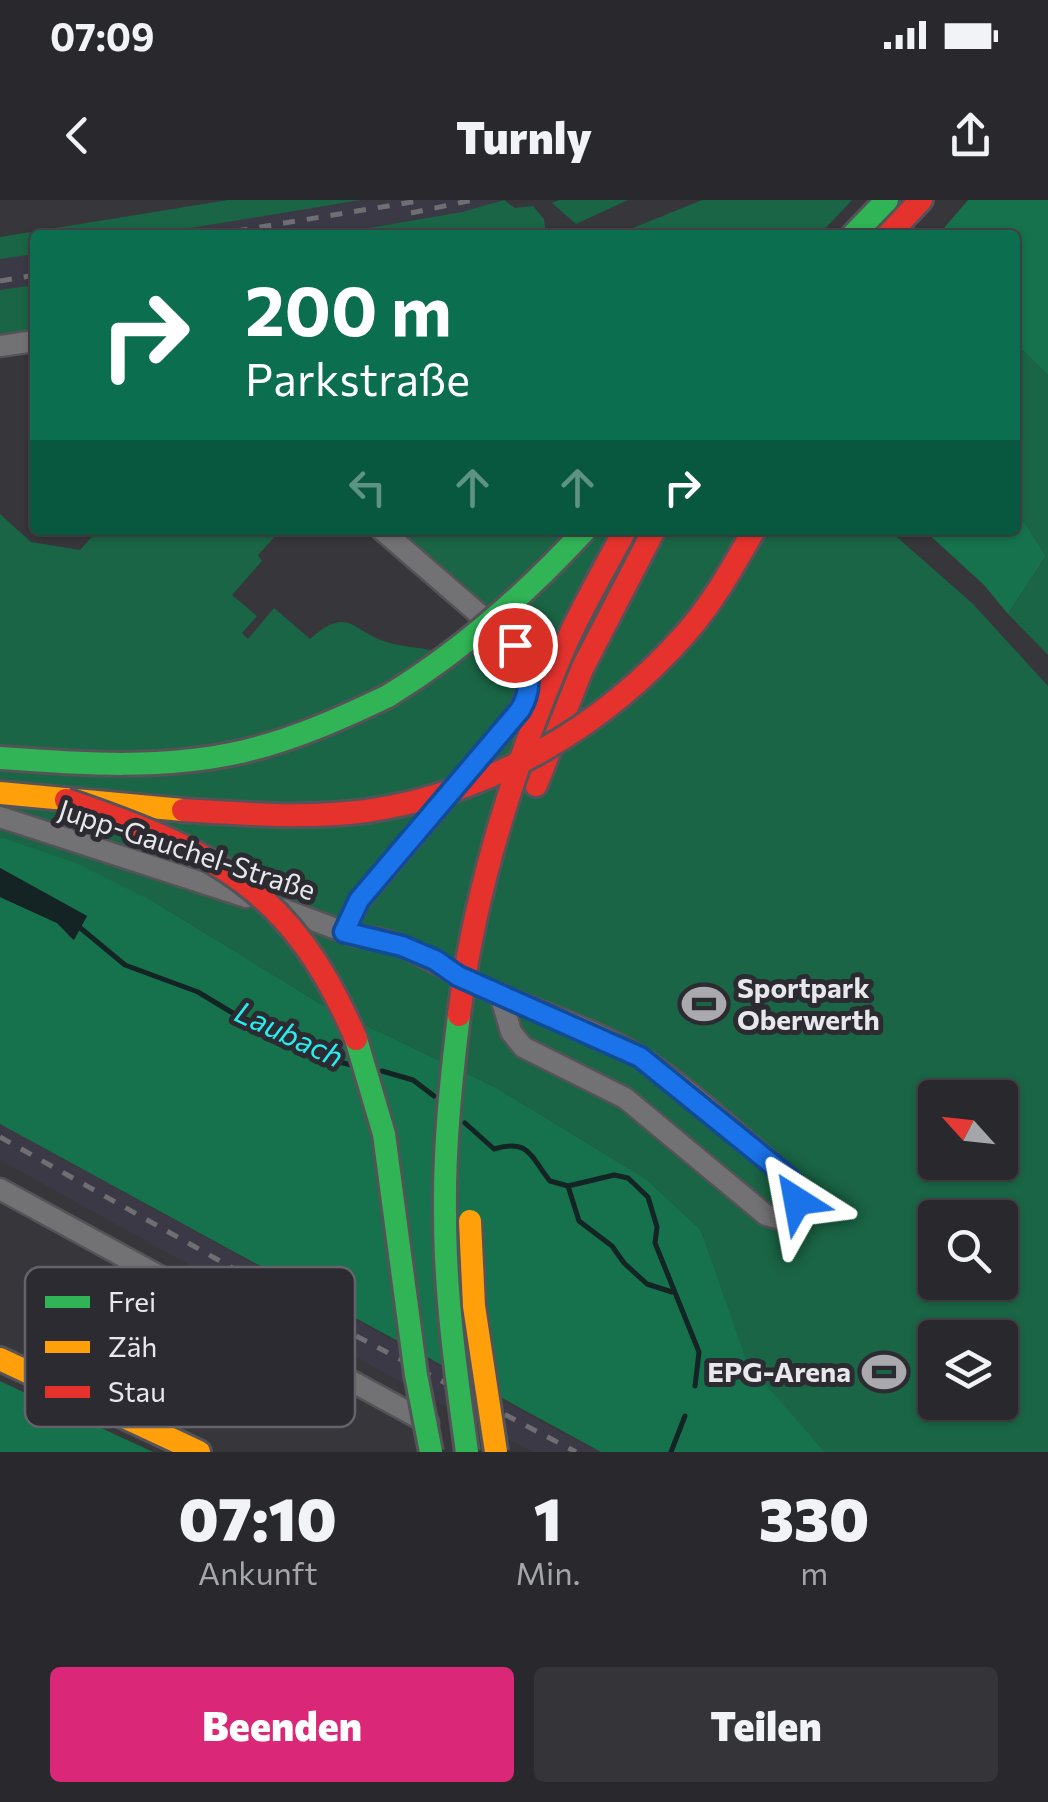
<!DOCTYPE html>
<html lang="de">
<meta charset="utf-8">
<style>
body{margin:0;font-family:Commissioner,sans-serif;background:#353438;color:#f1f3f6;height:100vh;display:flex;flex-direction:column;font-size:38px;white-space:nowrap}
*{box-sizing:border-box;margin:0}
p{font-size:32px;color:#a5a6a9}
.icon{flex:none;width:55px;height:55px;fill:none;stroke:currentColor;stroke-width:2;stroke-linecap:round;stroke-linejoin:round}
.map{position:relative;height:1252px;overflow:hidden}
.sheet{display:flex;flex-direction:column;background:#29282c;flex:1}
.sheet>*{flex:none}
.hud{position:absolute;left:30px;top:30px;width:990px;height:305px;border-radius:10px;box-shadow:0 2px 8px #0004,0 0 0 2px #454448;background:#0b6e4f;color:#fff;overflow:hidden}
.needle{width:65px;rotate:297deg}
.buttons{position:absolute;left:918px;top:880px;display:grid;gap:20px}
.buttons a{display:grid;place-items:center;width:100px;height:100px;border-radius:10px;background:#29282c;box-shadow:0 2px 8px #0004,0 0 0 2px #454448;font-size:50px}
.pin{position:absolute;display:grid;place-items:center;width:85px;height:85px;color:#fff;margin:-42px;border:5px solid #fff;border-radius:50%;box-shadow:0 2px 10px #0007}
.me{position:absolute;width:110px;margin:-55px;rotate:326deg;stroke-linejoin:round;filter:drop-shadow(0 0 8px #0008)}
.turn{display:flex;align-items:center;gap:35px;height:210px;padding:0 50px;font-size:45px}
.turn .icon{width:130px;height:130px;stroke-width:2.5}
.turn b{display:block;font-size:70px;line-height:85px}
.lanes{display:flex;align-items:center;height:95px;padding:0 50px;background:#0003;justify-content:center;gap:50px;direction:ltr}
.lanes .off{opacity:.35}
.eta{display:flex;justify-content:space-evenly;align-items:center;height:170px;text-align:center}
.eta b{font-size:60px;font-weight:800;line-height:70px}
.button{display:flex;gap:20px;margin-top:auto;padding:20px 50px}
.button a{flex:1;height:115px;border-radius:10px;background:#db2777;color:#fff;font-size:40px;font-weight:800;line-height:115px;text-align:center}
.button a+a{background:#353438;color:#f1f3f6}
.status{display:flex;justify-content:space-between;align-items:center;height:70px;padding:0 50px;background:#29282c;direction:ltr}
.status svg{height:28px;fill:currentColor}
header{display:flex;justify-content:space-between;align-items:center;height:130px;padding:0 50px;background:#29282c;font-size:45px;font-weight:800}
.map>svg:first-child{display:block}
.built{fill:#3b3946}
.green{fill:#1a6545;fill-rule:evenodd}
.forest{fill:#15724c}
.water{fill:#142323}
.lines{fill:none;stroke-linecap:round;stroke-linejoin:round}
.stream{stroke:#142323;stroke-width:5}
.street-casing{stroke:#545357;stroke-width:25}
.fast-casing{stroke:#545357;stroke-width:28}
.slow-casing{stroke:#545357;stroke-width:28}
.jam-casing{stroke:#545357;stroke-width:28}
.street{stroke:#727274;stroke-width:20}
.fast{stroke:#30b455;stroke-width:22}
.slow{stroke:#ff9f0a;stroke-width:22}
.jam{stroke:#e5322d;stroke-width:22}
.rail{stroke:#6f6e72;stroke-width:5;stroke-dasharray:12 12;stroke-linecap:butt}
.fast-bridge-casing{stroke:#545357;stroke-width:28;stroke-linecap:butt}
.slow-bridge-casing{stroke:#545357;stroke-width:28;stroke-linecap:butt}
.jam-bridge-casing{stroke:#545357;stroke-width:28;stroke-linecap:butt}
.fast-bridge{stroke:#30b455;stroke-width:22}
.slow-bridge{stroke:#ff9f0a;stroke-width:22}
.jam-bridge{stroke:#e5322d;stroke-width:22}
.route-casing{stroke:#114b97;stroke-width:25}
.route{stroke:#1a73e8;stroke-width:18}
.labels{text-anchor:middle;stroke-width:10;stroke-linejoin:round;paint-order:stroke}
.street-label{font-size:28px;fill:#e8e7ec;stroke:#2c2b32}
.poi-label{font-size:28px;font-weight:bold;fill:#e8e7ec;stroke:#2c2b32;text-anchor:start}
.water-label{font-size:30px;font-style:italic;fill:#25eff1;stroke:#2c2b32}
.key{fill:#2c2b32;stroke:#64636a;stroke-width:2.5}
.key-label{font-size:28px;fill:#e8e7ec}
</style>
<div class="status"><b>07:09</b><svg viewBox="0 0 49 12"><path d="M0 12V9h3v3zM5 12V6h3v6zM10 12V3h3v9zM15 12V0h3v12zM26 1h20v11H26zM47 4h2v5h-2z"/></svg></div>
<header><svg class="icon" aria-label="back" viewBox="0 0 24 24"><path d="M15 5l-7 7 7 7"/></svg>Turnly<svg class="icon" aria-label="share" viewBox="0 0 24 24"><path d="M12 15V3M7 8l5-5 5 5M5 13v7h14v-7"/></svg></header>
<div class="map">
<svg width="1048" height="1252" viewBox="0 0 1048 1252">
<rect width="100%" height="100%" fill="#37363b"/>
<!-- built -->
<path class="built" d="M 361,0 L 504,0 L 462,12 L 328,35 L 149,35 Z
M 35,54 L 35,85 L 0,90 L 0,59 Z
M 0,924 L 553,1228 L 601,1252 L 533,1252 L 437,1202 L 0,960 Z"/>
<!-- green -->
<path class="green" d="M 228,0 L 361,0 L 149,35 L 35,35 L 35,54 L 0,59 L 0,37 Z
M 504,0 L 515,8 L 533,6 L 544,19 L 546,35 L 328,35 L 462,12 Z
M 559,0 L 628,0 L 576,24 L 552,3 Z
M 702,0 L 852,0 L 822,32 L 635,35 L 633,28 Z
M 35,85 L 35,136 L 0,141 L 0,90 Z
M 1015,143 L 1048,175 L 1048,455 L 1008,414 L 1046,356 L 1026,324 L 1015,316 Z
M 0,314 L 31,342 L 80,350 L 98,330 L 281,330 L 258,355 L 262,361 L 232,395 L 257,416 L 242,433 L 248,439 L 274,408 L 310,439 C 349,404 352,432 387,442 C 402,447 419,447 434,451 L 487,411 L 393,330 L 889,330 L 973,404 L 1048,486 L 1048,1252 L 825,1252 L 748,1166 L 701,1030 L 646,979 L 497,888 L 319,803 L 156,703 L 0,637 ZM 935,898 L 1000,898 L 1000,962 L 935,962 ZM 935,1018 L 1000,1018 L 1000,1082 L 935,1082 ZM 935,1138 L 1000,1138 L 1000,1202 L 935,1202 Z"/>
<!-- forest -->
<path class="forest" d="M 968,0 L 1048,0 L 1048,175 L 1015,143 L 1015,35 L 938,35 Z
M 1015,316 L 1026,324 L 1046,356 L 1008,414 L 984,385 L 924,330 L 1015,330 Z
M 0,637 L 76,663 L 156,703 L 319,803 L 497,888 L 646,979 L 701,1030 L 748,1165 L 825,1252 L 601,1252 L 0,924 L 0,697 L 57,723 L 73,740 L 87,716 L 0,668 Z
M 0,1181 L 19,1190 L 153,1252 L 0,1252 Z"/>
<!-- water -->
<path class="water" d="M 0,668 L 87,716 L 74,740 L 57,723 L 0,697 Z"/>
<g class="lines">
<!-- stream -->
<path class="stream" d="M 78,726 L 125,765 L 198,792 L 231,812 L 328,859 L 351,865
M 382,871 L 413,880 L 434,896
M 465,923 L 494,949 C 530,938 531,958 550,981 L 568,986 L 614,975 L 628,978 L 648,997 L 657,1027 L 655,1043 L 699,1152 L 695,1186
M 568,986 L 579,1021 L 612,1046 L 624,1063 L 647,1084 L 672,1092
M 671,1252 L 685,1216"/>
<!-- street casing -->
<g class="street-casing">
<path id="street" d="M 0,146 L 35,141
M 0,617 L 246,697
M 283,709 L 355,736
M 344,732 L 359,701 L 513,519 C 533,494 532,472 515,445 L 382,330
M 356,736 C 396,737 427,759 461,777 C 515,805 575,820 628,850 C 683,881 739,937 789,978 L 798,995 L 791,1013 L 780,1019 L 766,1015 L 625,898 L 523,847 L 511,832 L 500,794
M 0,989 L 428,1223"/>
</g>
<!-- fast casing -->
<g class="fast-casing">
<path id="fast" d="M 853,35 L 887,0
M 0,558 C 82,564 164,570 245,551 C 295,539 342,518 388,496"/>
</g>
<!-- slow casing -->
<g class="slow-casing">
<path id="slow" d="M 0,593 L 183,610
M 0,1159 L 199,1252"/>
</g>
<!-- jam casing -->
<g class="jam-casing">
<path id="jam" d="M 888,35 L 921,0
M 536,585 L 582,469 L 654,330"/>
</g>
<!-- street -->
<use href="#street" class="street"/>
<!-- fast -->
<use href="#fast" class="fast"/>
<!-- slow -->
<use href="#slow" class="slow"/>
<!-- jam -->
<use href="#jam" class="jam"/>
<!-- rail -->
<path class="rail" d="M 411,13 L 473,0
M 212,35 L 424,0
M 0,81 L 35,75
M 0,937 L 307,1110 L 576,1252"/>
<!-- fast-bridge casing -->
<g class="fast-bridge-casing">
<path id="fast-bridge" d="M 388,496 C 463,450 526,394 585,330
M 459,815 C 451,881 444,947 445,1014 C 445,1094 456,1173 467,1252
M 356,839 L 384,934 L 416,1175 L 431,1252"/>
</g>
<!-- slow-bridge casing -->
<g class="slow-bridge-casing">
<path id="slow-bridge" d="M 470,1021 L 474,1106 L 496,1252"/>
</g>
<!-- jam-bridge casing -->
<g class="jam-bridge-casing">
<path id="jam-bridge" d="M 66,600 C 214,651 292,688 356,839
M 183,610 C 244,614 306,619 366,611 C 491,593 604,527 687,432 C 714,401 734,365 754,330
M 459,815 C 475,685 516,559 568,439 C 585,402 606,366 625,330"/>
</g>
<!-- fast-bridge -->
<use href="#fast-bridge" class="fast-bridge"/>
<!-- slow-bridge -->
<use href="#slow-bridge" class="slow-bridge"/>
<!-- jam-bridge -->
<use href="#jam-bridge" class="jam-bridge"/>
</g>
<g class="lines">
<!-- route casing -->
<g class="route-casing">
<path id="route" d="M 515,445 C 529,467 534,487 520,510 L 359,700 L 344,732 L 402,746 L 435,760 L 458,776 L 640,857 L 789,978 L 798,989 L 797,1001"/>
</g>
<!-- route -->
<use href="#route" class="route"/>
</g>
<!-- icons -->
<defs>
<g id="stadium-bare" transform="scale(3.45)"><path d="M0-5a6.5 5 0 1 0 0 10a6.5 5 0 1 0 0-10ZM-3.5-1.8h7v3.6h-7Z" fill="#aaa9ae" stroke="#2c2b32" stroke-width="2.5" paint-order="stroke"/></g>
</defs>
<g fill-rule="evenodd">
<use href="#stadium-bare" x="704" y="804"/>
<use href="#stadium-bare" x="884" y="1172"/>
</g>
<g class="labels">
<!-- street labels -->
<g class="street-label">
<text transform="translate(187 650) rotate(18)" y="10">Jupp-Gauchel-Straße</text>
</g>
<!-- poi labels -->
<g class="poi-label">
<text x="737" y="798">Sportpark<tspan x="737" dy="32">Oberwerth</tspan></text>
<text x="851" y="1182" text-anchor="end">EPG-Arena</text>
</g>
<!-- water labels -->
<g class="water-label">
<text transform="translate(289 835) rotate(25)" y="10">Laubach</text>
</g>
</g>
<!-- legend -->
<rect x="25" y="1067" width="330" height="160" rx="15" class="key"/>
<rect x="45" y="1096" width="45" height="12" fill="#30b455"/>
<rect x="45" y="1141" width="45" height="12" fill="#ff9f0a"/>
<rect x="45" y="1186" width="45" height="12" fill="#e5322d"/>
<g class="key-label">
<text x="108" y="1112">Frei</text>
<text x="108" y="1157">Zäh</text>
<text x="108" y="1202">Stau</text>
</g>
</svg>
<div class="buttons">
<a><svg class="needle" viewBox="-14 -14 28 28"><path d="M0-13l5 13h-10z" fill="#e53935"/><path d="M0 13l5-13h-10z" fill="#a5a6a9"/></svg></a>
<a><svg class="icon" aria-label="search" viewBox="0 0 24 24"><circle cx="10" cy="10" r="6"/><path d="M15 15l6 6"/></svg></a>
<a><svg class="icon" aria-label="layers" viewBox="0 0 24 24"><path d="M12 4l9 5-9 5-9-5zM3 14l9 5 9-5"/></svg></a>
</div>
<div class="pin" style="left:515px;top:445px;background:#d93025"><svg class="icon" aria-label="arrive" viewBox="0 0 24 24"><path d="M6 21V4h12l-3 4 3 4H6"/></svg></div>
<svg class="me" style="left:797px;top:1001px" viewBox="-20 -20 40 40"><path d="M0-17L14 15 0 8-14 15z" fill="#1a73e8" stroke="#fff" stroke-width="4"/></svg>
<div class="hud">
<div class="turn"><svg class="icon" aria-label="right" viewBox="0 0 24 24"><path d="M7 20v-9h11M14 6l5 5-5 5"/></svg><div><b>200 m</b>Parkstraße</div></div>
<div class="lanes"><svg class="icon off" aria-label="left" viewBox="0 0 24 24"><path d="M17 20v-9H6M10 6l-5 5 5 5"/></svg><svg class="icon off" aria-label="ahead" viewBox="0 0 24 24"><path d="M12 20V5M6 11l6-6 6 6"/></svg><svg class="icon off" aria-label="ahead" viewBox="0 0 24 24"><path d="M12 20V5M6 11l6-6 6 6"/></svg><svg class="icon" aria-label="right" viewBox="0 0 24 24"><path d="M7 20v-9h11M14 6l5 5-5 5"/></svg></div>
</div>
</div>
<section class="sheet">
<div class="eta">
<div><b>07:10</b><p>Ankunft</p></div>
<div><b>1</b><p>Min.</p></div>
<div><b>330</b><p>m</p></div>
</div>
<div class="button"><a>Beenden</a><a>Teilen</a></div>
</section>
